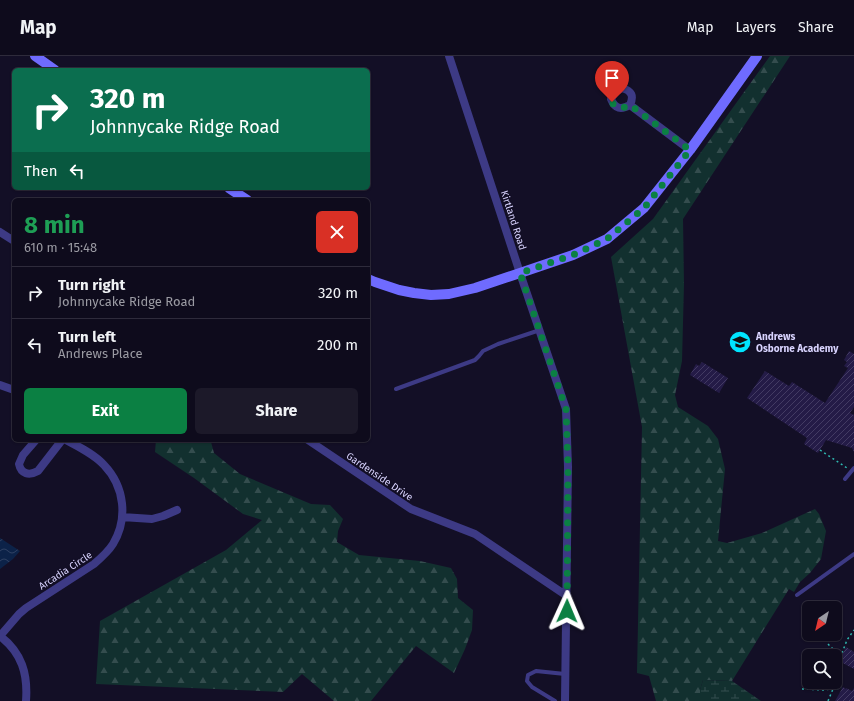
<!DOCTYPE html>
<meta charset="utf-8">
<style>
body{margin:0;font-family:"Fira Sans",sans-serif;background:#1c1929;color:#f1f3f6;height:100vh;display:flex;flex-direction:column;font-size:15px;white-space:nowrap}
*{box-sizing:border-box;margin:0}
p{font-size:13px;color:#9b9ba3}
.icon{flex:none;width:22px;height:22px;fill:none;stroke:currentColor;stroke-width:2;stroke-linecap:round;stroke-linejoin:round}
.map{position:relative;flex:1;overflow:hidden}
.panel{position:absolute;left:12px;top:142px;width:358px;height:244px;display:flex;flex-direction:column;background:#0e0b1c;border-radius:6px;box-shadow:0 1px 3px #0004,0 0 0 1px #2e2b3b}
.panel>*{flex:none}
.top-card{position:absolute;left:12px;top:12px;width:358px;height:122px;border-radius:6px;box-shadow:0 1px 3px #0004,0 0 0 1px #2e2b3b;background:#0b6e4f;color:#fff;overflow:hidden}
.needle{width:26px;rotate:215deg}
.fabs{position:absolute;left:802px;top:545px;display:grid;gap:8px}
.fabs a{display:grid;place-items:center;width:40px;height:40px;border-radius:6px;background:#0e0b1c;box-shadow:0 1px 3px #0004,0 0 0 1px #2e2b3b;font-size:20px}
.pin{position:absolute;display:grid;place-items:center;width:34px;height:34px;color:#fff;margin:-41px -17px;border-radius:50% 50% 50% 0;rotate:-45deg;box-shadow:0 0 4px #0007}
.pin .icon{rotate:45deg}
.me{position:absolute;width:44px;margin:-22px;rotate:1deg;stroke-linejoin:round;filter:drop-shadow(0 0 3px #0008)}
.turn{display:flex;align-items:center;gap:14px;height:84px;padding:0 12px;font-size:18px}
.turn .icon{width:52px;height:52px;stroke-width:2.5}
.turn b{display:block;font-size:28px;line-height:34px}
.then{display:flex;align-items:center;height:38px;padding:0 12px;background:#0003;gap:8px;font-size:15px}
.round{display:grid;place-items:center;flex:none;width:42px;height:42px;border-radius:6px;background:#1c1929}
.overview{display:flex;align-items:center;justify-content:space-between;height:68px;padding:0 12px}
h1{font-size:24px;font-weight:700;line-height:30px;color:#1e9e55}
.button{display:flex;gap:8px;margin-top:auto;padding:8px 12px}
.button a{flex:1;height:46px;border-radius:6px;background:#0b8043;color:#fff;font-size:16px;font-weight:700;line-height:46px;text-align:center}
.button a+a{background:#1c1929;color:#f1f3f6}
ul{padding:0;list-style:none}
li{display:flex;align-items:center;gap:12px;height:52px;padding:0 12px;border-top:1px solid #2e2b3b}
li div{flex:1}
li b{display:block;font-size:15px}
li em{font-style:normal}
header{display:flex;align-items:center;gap:24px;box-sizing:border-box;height:56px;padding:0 20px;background:#0e0b1c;border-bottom:1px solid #2e2b3b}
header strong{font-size:19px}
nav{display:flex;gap:22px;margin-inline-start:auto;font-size:14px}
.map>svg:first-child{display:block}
.forest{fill:url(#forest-firs)}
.wetland{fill:url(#wetland-marsh)}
.water{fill:url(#water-waves)}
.building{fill:url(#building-hatch)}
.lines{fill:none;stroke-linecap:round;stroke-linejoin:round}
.path{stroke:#2fb8b0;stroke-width:1.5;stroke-dasharray:2 3;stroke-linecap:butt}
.lane{stroke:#3d3a85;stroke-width:4}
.street{stroke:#3d3a85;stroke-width:8}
.secondary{stroke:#6f6bff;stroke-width:10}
.route{stroke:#0b8043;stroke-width:7;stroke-dasharray:0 12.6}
.labels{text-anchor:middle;stroke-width:3;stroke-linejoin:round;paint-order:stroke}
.street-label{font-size:10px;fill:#d9d4ff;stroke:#130f26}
.poi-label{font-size:10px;font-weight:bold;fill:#d9d4ff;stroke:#130f26;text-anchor:start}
</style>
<header>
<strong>Map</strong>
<nav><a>Map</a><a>Layers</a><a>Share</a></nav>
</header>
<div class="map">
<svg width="854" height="645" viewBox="0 0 854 645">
<defs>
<pattern id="forest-firs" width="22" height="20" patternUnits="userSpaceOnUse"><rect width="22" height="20" fill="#12302f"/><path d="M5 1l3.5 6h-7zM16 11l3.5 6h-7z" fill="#344d4e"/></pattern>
<pattern id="wetland-marsh" width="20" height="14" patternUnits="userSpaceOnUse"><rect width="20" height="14" fill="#12302f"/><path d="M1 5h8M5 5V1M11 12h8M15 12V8" fill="none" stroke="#344d4e"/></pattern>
<pattern id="water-waves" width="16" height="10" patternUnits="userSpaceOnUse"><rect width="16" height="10" fill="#0c2248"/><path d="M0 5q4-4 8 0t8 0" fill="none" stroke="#2f4163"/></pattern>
<pattern id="building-hatch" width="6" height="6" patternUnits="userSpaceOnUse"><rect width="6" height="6" fill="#241b47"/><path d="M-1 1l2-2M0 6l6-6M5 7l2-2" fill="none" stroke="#433b63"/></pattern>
</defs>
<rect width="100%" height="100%" fill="#130f26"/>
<!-- forest -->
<path class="forest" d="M 770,0 L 790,0 L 683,163 L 684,228 L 682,305 L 675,339 L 678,351 L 708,370 L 718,383 L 725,413 L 718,485 L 727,487 L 762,477 L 815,453 L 819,458 L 826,475 L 821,503 L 810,517 L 800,526 L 794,536 L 789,533 L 732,625 L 703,624 L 700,634 L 700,645 L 656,645 L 649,620 L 637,617 L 642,371 L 611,201 L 653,163 Z
M 156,384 L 205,384 L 211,386 L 214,397 L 240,418 L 311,448 L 330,449 L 343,463 L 338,475 L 337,486 L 359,499 L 420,505 L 451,512 L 457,523 L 458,542 L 473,554 L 472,574 L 465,593 L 454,617 L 416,590 L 371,645 L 334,645 L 302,618 L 283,636 L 96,628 L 100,565 L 226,494 L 262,464 L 243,458 L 194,422 L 155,396 Z"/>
<!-- wetland -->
<path class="wetland" d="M 703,624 L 732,625 L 761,645 L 700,645 L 700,634 Z"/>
<!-- water -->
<path class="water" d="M 0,482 L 20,495 L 13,503 L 0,513 Z"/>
<!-- building -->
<path class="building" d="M 849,295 L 854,298 L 854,351 L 850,357 L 854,359 L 854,396 L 852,392 L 826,384 L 818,397 L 804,388 L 807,382 L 747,342 L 765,315 L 789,330 L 792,326 L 825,347 L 848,312 L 844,310 L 847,306 L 844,304 Z
M 702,306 L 728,322 L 719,337 L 690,319 L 696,308 L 699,310 Z
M 846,591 L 854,596 L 854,613 L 839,605 Z
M 843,631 L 846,633 L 846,632 L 852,635 L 854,632 L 854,645 L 835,645 Z"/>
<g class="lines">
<!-- path -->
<path class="path" d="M 820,394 L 847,412
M 828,588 L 833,593 L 843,598
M 842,597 L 847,584 L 854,574
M 802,633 L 823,634 L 842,632
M 828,645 L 833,633"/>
<!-- lane -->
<path class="lane" d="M 396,333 L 475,304 L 479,300 L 483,295 L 498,288 L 540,274
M 845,423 L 854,412
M 797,539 L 854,498
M 555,645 L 532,631 L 527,625 L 528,619 L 536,615 L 565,618"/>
<!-- street -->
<path class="street" d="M 449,0 L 520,217 L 566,353 L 568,411 L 565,645
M 622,32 C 632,35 634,40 630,49 C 621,54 615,53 611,43 L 615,36 Z
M 630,49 L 690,94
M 0,176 L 14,185
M 0,329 L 14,334
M 36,384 L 23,399 L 19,408 C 21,418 29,420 38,415 L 62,384
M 308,384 L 411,453 L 475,478 L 567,540
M 122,461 L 152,463 L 163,460 L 177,454
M 0,580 L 19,558 L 26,552 L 94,508 C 101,502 108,496 113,488 C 128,463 125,431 104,409 C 94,398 79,391 66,384
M 0,580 C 22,597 28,618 26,645"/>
<!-- secondary -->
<path class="secondary" d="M 35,0 L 55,14
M 229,132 L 247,144
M 368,223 L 375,226 L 399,234 L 414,237 L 431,239 L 449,238 L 475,232 L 520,217 L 573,199 L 607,183 L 644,152 L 690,94 L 757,0"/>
</g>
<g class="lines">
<!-- route -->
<path class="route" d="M 567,555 L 568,411 L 566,353 L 520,217 L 573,199 L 607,183 L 644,152 L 690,94 L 630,49 C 623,53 616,53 612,46"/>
</g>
<!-- icons -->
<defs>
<g id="school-disc" transform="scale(1.15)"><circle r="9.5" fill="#00e5ff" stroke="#130f26"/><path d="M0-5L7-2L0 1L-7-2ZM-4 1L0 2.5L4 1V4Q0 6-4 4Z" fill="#111"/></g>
</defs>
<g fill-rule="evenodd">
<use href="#school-disc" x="740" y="286"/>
</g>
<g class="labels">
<!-- street labels -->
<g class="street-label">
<text transform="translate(514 164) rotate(72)" y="4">Kirtland Road</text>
<text transform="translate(380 420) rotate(34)" y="4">Gardenside Drive</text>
<text transform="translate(65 514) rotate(-33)" y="4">Arcadia Circle</text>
</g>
<!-- poi labels -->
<g class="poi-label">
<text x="756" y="284">Andrews<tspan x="756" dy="12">Osborne Academy</tspan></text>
</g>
</g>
</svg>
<div class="fabs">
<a><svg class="needle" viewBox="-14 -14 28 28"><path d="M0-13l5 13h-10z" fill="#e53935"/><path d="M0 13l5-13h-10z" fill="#9b9ba3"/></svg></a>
<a><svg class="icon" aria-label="search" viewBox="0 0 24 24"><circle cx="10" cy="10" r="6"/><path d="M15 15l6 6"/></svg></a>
</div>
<div class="pin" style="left:612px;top:46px;background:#d93025"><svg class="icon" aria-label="arrive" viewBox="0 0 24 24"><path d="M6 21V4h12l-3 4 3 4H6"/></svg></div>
<svg class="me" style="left:567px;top:555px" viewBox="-20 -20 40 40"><path d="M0-17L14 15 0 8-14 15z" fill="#0b8043" stroke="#fff" stroke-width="4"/></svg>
<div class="top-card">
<div class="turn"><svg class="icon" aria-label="right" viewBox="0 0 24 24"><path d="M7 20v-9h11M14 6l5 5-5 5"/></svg><div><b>320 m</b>Johnnycake Ridge Road</div></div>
<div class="then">Then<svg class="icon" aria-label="left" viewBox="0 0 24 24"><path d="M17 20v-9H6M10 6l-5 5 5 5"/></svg></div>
</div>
<section class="panel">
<div class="overview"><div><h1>8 min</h1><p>610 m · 15:48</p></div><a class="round" style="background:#d93025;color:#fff"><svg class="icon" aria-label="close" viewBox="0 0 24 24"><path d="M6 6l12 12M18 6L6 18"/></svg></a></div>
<ul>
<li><svg class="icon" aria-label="right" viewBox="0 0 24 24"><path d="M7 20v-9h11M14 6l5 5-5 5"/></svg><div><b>Turn right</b><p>Johnnycake Ridge Road</p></div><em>320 m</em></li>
<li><svg class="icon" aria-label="left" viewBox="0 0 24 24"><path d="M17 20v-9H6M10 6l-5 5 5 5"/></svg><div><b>Turn left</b><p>Andrews Place</p></div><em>200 m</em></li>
</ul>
<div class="button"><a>Exit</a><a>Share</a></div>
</section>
</div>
